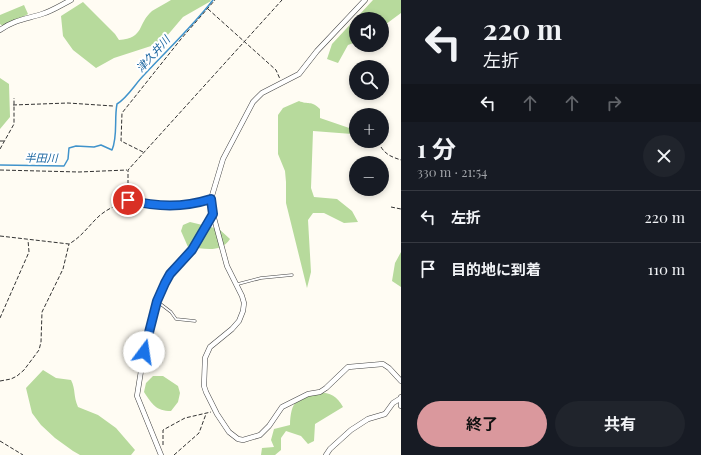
<!DOCTYPE html>
<html lang="ja">
<meta charset="utf-8">
<style>
body{margin:0;font-family:"Playfair Display","Noto Sans JP",serif;background:#20242c;color:#f1f3f6;height:100vh;display:flex;flex-direction:column;font-size:15px;white-space:nowrap}
*{box-sizing:border-box;margin:0}
p{font-size:13px;color:#9ea1a6}
.icon{flex:none;width:22px;height:22px;fill:none;stroke:currentColor;stroke-width:2;stroke-linecap:round;stroke-linejoin:round}
.map{position:relative;flex:1;overflow:hidden}
.side{display:flex;flex-direction:column;background:#171b24;width:300px}
.side>*{flex:none}
.top-card{background:#171b24;color:#f1f3f6;overflow:hidden}
.controls{position:absolute;left:349px;top:12px;display:grid;gap:8px}
.controls a{display:grid;place-items:center;width:40px;height:40px;border-radius:50%;background:#171b24;box-shadow:0 2px 6px #0003;font-size:20px}
.pin{position:absolute;display:grid;place-items:center;width:34px;height:34px;color:#fff;margin:-17px;border:2px solid #fff;border-radius:50%;box-shadow:0 1px 4px #0007}
.me{position:absolute;width:44px;margin:-22px;rotate:14deg;stroke-linejoin:round;filter:drop-shadow(0 0 3px #0008)}
.turn{display:flex;align-items:center;gap:14px;height:84px;padding:0 16px;font-size:18px}
.turn .icon{width:52px;height:52px;stroke-width:2.5}
.turn b{display:block;font-size:28px;line-height:34px}
.lanes{display:flex;align-items:center;height:38px;padding:0 16px;background:#0003;justify-content:center;gap:20px;direction:ltr}
.lanes .off{opacity:.35}
.round{display:grid;place-items:center;flex:none;width:42px;height:42px;border-radius:21px;background:#20242c}
.summary{display:flex;align-items:center;justify-content:space-between;height:68px;padding:0 16px}
h1{font-size:24px;font-weight:700;line-height:30px}
.action{display:flex;gap:8px;margin-top:auto;padding:8px 16px}
.action a{flex:1;height:46px;border-radius:24px;background:#da989d;color:#111;font-size:16px;font-weight:700;line-height:46px;text-align:center}
.action a+a{background:#20242c;color:#f1f3f6}
ul{padding:0;list-style:none}
li{display:flex;align-items:center;gap:12px;height:52px;padding:0 16px;border-top:1px solid #363941}
li div{flex:1}
li b{display:block;font-size:15px}
li em{font-style:normal}
main{display:flex;flex:1;min-height:0}
.map>svg:first-child{display:block}
.forest{fill:#b7da9c}
.lines{fill:none;stroke-linecap:round;stroke-linejoin:round}
.stream{stroke:#4093cb;stroke-width:1.5}
.service-casing{stroke:#434343;stroke-width:3}
.minor-casing{stroke:#434343;stroke-width:5.5}
.path{stroke:#323232;stroke-width:1;stroke-dasharray:4 2;stroke-linecap:butt}
.service{stroke:#fff;stroke-width:2}
.minor{stroke:#fff;stroke-width:4.5}
.route-casing{stroke:#114b97;stroke-width:10}
.route{stroke:#1a73e8;stroke-width:7}
.labels{text-anchor:middle;stroke-width:4;stroke-linejoin:round;paint-order:stroke}
.water-label{font-size:11px;font-style:italic;fill:#1a65a0;stroke:#fff}
</style>
<main>
<div class="map">
<svg width="401" height="455" viewBox="0 0 401 455">
<rect width="100%" height="100%" fill="#fffcf3"/>
<!-- forest -->
<path class="forest" d="M 171,0 L 210,0 L 211,1 L 183,17 L 166,37 L 151,46 L 114,58 L 96,68 L 73,50 L 63,36 L 61,16 L 83,2 L 115,34 L 119,40 C 145,38 137,24 152,11 C 158,7 165,4 171,0 Z
M 373,0 L 401,0 L 401,13 L 382,27 L 382,19 L 356,19 L 356,42 L 348,45 L 338,63 L 327,59 L 332,44 Z
M 24,5 L 28,14 L 4,27 L 0,24 L 0,15 Z
M 0,78 L 9,84 L 10,117 L 0,129 Z
M 299,101 C 308,105 311,100 320,109 L 320,118 L 355,130 L 356,127 L 356,136 L 352,134 L 313,131 L 311,188 L 314,197 L 337,199 L 352,211 L 358,222 L 344,223 L 324,213 L 313,213 L 308,220 L 311,272 L 307,288 L 286,203 L 286,182 L 285,171 L 278,154 L 278,115 L 283,108 Z
M 190,222 L 219,229 L 230,239 C 220,254 204,248 188,247 L 181,231 L 183,225 Z
M 401,252 L 401,287 L 392,281 L 395,263 Z
M 43,370 L 56,378 L 71,380 C 76,390 73,396 78,407 L 98,415 L 116,428 L 135,450 L 131,455 L 80,455 L 73,451 L 55,438 L 41,425 L 32,413 L 26,388 Z
M 153,376 L 163,376 L 178,386 L 180,393 L 178,402 L 171,411 C 156,411 152,404 144,392 L 146,383 Z
M 318,392 C 331,393 337,396 343,407 L 315,424 L 314,441 L 308,444 L 301,436 L 286,431 L 281,438 L 281,450 L 275,455 L 261,455 L 262,448 L 274,447 L 271,440 L 274,429 L 290,425 C 291,401 296,399 318,392 Z"/>
<g class="lines">
<!-- stream -->
<path class="stream" d="M 0,165 L 64,166 L 68,159 L 69,148 L 76,146 L 94,147 L 101,145 L 112,150 C 118,136 114,119 117,104 C 128,97 135,84 144,75 C 167,50 192,27 213,0"/>
<!-- service casing -->
<g class="service-casing">
<path id="service" d="M 238,284 L 261,278 L 292,275
M 158,302 L 171,312 L 176,319 L 195,321"/>
</g>
<!-- minor casing -->
<g class="minor-casing">
<path id="minor" d="M 365,0 L 317,51 L 299,74 L 262,93 L 253,102 L 223,159 L 211,199 L 211,207 L 227,266 L 242,296 L 244,303 L 243,311 L 239,321 L 232,329 L 210,347 L 205,358 L 204,386 L 206,392 L 217,414 L 229,432 L 238,439 L 243,440 L 260,435 L 269,426 L 282,407 L 308,394 L 320,392 L 326,388 L 348,367 L 383,364 L 389,368 L 401,381
M 0,30 C 14,20 26,19 42,14 C 52,11 61,5 71,0
M 128,200 C 158,207 182,208 211,199
M 401,397 L 401,406
M 161,455 L 137,396 L 144,352 L 157,301 L 165,283 L 170,273 L 192,250 L 213,214
M 326,455 L 330,449 L 351,430 L 368,419 L 385,414 L 393,403 L 401,398"/>
</g>
<!-- path -->
<path class="path" d="M 208,9 L 276,70 L 280,79
M 13,105 L 68,103 L 113,106
M 0,141 L 4,141
M 381,147 C 386,155 392,157 401,160
M 0,149 L 14,124 L 14,98
M 143,152 L 121,141 L 122,113 L 181,39 L 215,0
M 0,170 L 79,172 L 127,170
M 128,196 L 128,170 L 282,0
M 391,207 L 401,209
M 0,236 L 69,244 C 81,237 87,228 97,218 C 104,211 114,206 124,202
M 0,318 L 29,252 L 28,240
M 0,381 L 11,379 L 17,376 L 24,370 L 39,350 L 41,342 L 42,312 L 63,269 L 69,244
M 0,441 L 23,455
M 163,445 L 163,430 L 185,418 L 211,412
M 174,455 L 199,433 L 206,414"/>
<!-- service -->
<use href="#service" class="service"/>
<!-- minor -->
<use href="#minor" class="minor"/>
</g>
<g class="lines">
<!-- route casing -->
<g class="route-casing">
<path id="route" d="M 128,200 C 158,207 182,208 211,199 L 213,214 L 192,250 L 170,274 L 165,283 L 157,301 L 144,352"/>
</g>
<!-- route -->
<use href="#route" class="route"/>
</g>
<g class="labels">
<!-- water labels -->
<g class="water-label">
<text transform="translate(153 54) rotate(-48)" y="4">津久井川</text>
<text transform="translate(41 158) rotate(1)" y="4">半田川</text>
</g>
</g>
</svg>
<div class="controls">
<a><svg class="icon" aria-label="sound" viewBox="0 0 24 24"><path d="M4 9h4l5-4v14l-5-4H4zM17 9q2 3 0 6"/></svg></a>
<a><svg class="icon" aria-label="search" viewBox="0 0 24 24"><circle cx="10" cy="10" r="6"/><path d="M15 15l6 6"/></svg></a>
<a>+</a>
<a>−</a>
</div>
<div class="pin" style="left:128px;top:200px;background:#d93025"><svg class="icon" aria-label="arrive" viewBox="0 0 24 24"><path d="M6 21V4h12l-3 4 3 4H6"/></svg></div>
<svg class="me" style="left:144px;top:352px" viewBox="-20 -20 40 40"><circle r="19" fill="#fff"/><path d="M0-13L10 11 0 6-10 11z" fill="#1a73e8"/></svg>
</div>
<section class="side">
<div class="top-card">
<div class="turn"><svg class="icon" aria-label="left" viewBox="0 0 24 24"><path d="M17 20v-9H6M10 6l-5 5 5 5"/></svg><div><b>220 m</b>左折</div></div>
<div class="lanes"><svg class="icon" aria-label="left" viewBox="0 0 24 24"><path d="M17 20v-9H6M10 6l-5 5 5 5"/></svg><svg class="icon off" aria-label="ahead" viewBox="0 0 24 24"><path d="M12 20V5M6 11l6-6 6 6"/></svg><svg class="icon off" aria-label="ahead" viewBox="0 0 24 24"><path d="M12 20V5M6 11l6-6 6 6"/></svg><svg class="icon off" aria-label="right" viewBox="0 0 24 24"><path d="M7 20v-9h11M14 6l5 5-5 5"/></svg></div>
</div>
<div class="summary"><div><h1>1 分</h1><p>330 m · 21:54</p></div><a class="round"><svg class="icon" aria-label="close" viewBox="0 0 24 24"><path d="M6 6l12 12M18 6L6 18"/></svg></a></div>
<ul>
<li><svg class="icon" aria-label="left" viewBox="0 0 24 24"><path d="M17 20v-9H6M10 6l-5 5 5 5"/></svg><div><b>左折</b></div><em>220 m</em></li>
<li><svg class="icon" aria-label="arrive" viewBox="0 0 24 24"><path d="M6 21V4h12l-3 4 3 4H6"/></svg><div><b>目的地に到着</b></div><em>110 m</em></li>
</ul>
<div class="action"><a>終了</a><a>共有</a></div>
</section>
</main>
